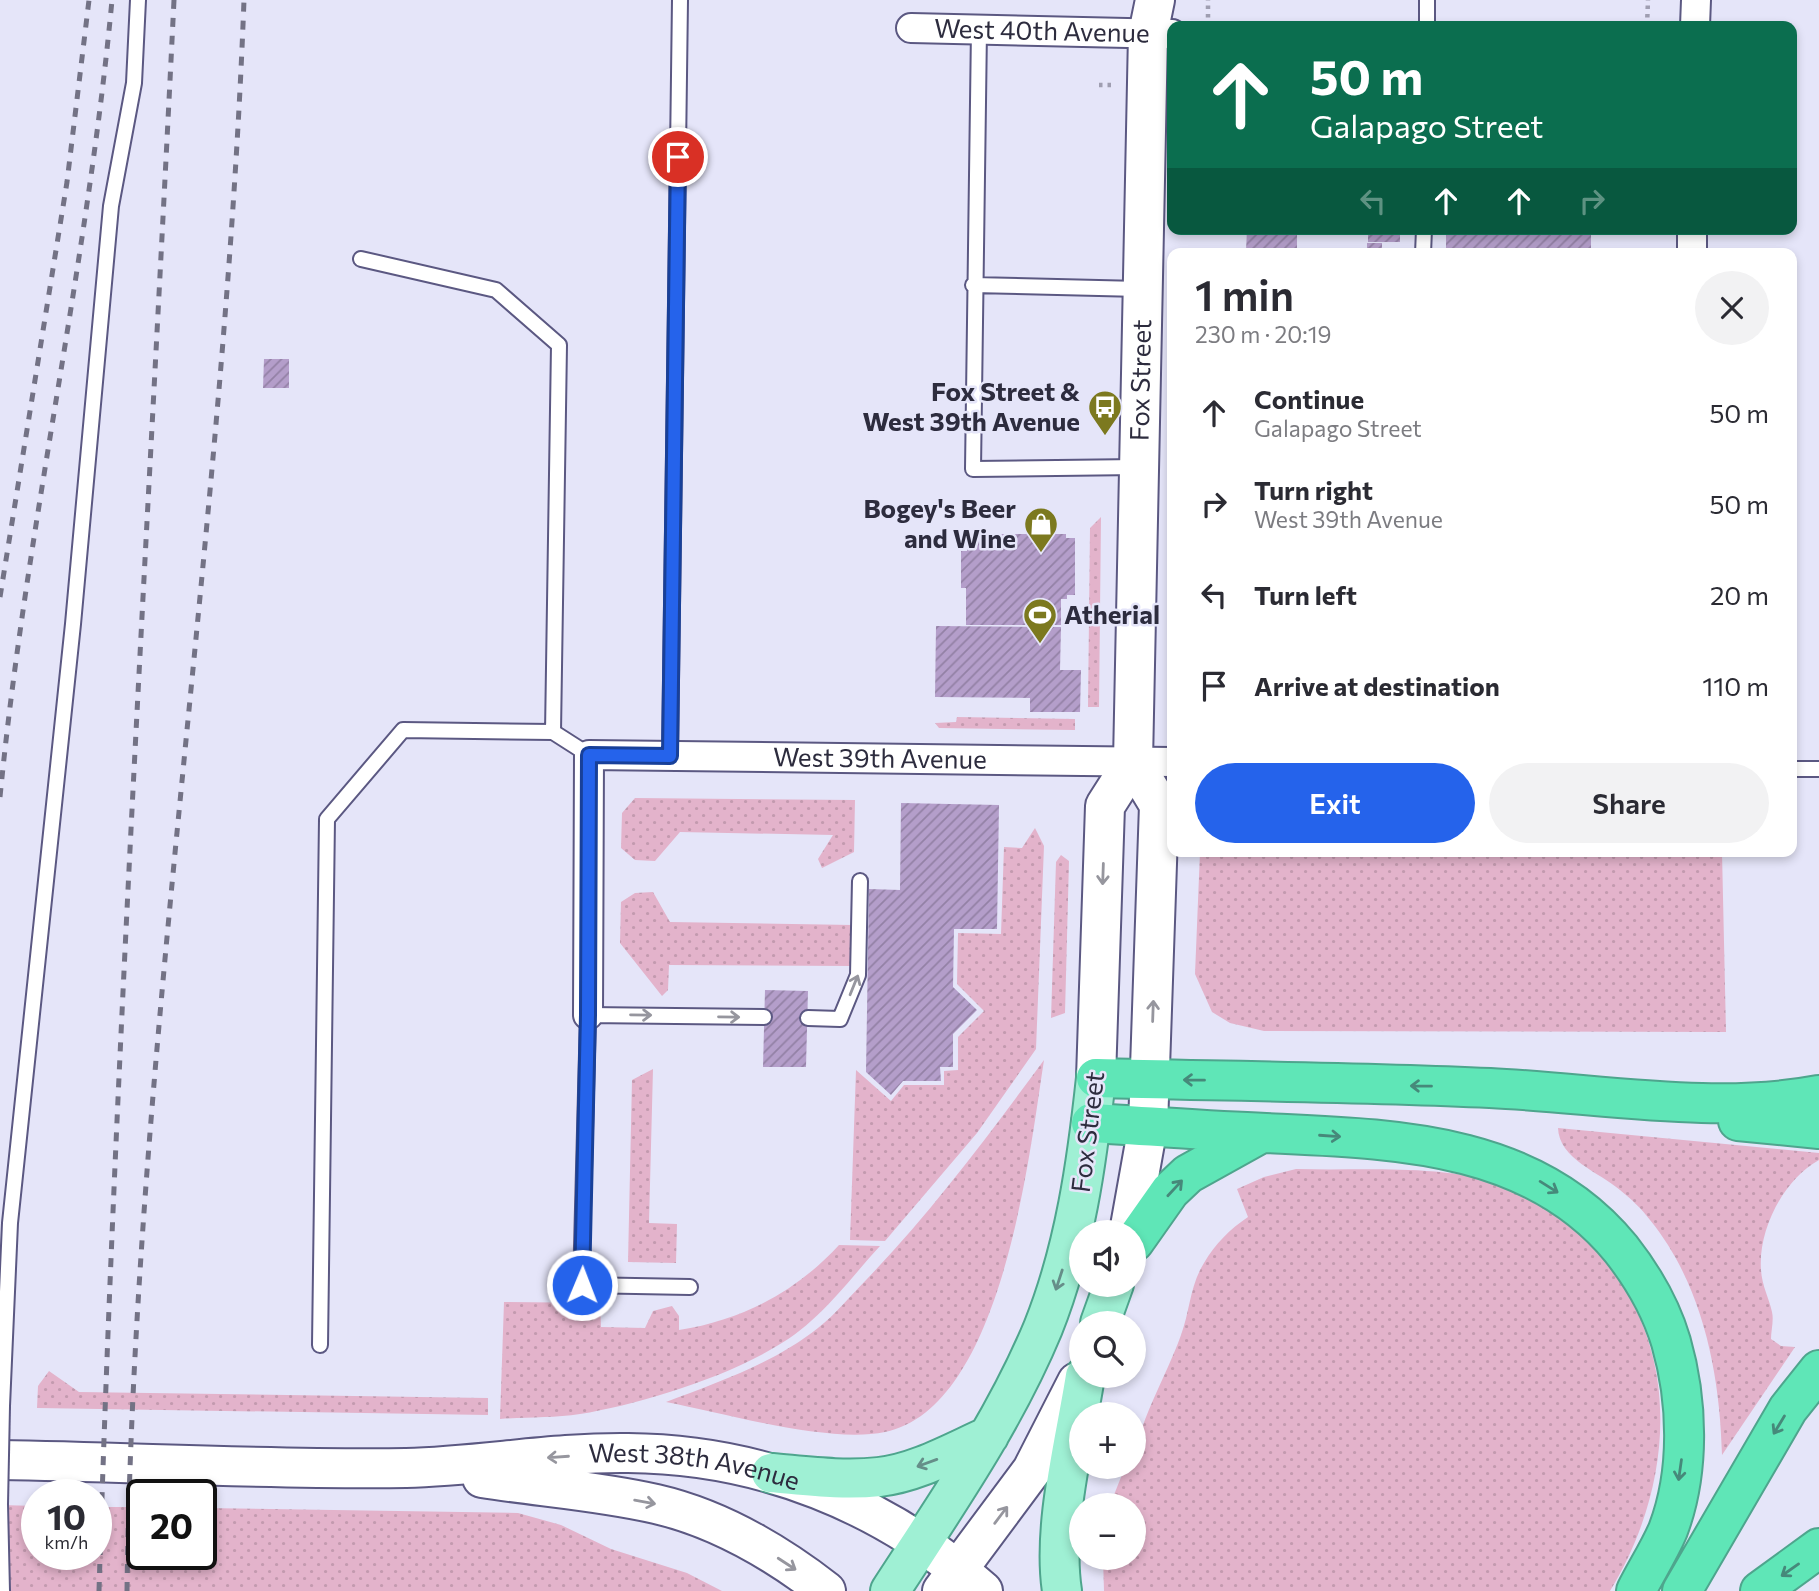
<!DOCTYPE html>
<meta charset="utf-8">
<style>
body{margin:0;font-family:Commissioner,sans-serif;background:#f2f2f3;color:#2b2b33;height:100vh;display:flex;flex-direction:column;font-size:26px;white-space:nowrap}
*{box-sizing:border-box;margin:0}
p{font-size:23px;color:#7c7c81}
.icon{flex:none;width:38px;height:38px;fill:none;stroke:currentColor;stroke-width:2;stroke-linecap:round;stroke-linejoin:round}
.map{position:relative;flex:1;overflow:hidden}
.sheet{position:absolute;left:1167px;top:248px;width:630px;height:609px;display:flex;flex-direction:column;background:#fff;border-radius:14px;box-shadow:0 4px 10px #0003}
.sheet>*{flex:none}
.top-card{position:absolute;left:1167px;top:21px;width:630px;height:214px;border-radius:14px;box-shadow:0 4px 10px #0003;background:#0b6e4f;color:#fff;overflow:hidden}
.controls{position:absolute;left:1069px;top:1220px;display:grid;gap:14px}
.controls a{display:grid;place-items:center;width:77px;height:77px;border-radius:50%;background:#fff;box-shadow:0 4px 10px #0003;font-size:35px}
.speed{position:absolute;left:21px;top:1479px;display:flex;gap:14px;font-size:35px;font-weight:700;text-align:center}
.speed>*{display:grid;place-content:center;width:91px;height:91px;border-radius:50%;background:#fff;box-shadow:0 4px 10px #0003;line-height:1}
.speed small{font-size:18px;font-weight:400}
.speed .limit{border:4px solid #111;border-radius:10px;background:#fff;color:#111}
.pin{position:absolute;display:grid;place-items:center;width:60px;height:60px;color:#fff;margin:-30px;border:4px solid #fff;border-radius:50%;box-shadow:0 2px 7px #0007}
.me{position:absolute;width:77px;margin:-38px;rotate:1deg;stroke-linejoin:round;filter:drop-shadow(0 0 5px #0008)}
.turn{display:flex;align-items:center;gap:24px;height:147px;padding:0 28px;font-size:32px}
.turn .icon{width:91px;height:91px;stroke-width:2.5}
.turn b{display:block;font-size:49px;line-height:60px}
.lanes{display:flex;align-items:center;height:66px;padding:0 28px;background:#0003;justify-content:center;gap:35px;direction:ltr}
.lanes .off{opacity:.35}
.round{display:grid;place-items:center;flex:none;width:74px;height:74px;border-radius:37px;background:#f2f2f3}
.head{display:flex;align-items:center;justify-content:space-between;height:119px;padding:0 28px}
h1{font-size:42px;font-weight:600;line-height:52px}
.primary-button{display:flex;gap:14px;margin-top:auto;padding:14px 28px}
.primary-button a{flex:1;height:80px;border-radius:42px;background:#2563eb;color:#fff;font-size:28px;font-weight:600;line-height:80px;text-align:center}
.primary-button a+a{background:#f2f2f3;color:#2b2b33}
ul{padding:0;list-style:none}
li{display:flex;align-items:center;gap:21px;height:91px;padding:0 28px}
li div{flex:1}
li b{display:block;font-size:26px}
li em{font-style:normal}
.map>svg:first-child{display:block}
.grass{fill:url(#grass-dots)}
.building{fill:url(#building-hatch)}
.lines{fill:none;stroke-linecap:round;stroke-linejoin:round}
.lane-casing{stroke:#5b5882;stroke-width:18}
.street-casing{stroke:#5b5882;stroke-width:32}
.secondary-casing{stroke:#5b5882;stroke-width:42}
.primary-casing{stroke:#4ea58d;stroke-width:42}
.highway-casing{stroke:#4ea58d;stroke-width:42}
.path{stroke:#9f9eb1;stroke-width:4.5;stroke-dasharray:3.5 5;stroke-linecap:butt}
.lane{stroke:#fff;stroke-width:14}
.street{stroke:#fff;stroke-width:28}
.secondary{stroke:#fff;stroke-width:38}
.primary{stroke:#9ff0d4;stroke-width:38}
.highway{stroke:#5fe6b7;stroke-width:38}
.rail{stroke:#737285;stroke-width:5;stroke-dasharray:9 9;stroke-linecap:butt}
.lane-bridge-casing{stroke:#5b5882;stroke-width:18;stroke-linecap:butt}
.lane-bridge{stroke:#fff;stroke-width:14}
.oneway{stroke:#96969e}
.oneway2{stroke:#46897a}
.oneway3{stroke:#668e89}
.route-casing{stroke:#184099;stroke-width:18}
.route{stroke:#2563eb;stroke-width:12}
.labels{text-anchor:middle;stroke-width:5;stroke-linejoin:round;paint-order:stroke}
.street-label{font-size:26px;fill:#2d2c3e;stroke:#e5e5f9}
.poi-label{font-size:26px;font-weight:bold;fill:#2d2c3e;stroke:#e5e5f9;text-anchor:end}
</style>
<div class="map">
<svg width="1819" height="1591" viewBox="0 0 1819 1591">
<defs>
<pattern id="grass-dots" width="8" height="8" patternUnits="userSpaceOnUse" patternTransform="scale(1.75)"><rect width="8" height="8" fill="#e3b3cb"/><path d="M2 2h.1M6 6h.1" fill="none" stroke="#c39aaf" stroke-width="1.8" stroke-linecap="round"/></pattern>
<pattern id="building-hatch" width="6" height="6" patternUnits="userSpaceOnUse" patternTransform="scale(1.75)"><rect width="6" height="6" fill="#b49eca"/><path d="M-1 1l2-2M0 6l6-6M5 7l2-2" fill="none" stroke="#9381a5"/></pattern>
</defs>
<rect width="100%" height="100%" fill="#e5e5f9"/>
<!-- grass -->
<path class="grass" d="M 1101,517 L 1099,707 L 1088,707 L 1090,528 Z
M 957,717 L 1075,719 L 1075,730 L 939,728 L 935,723 L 956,722 Z
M 635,798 L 855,800 L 854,852 L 822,868 L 818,859 L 833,835 L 680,832 L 655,861 L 635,860 L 621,848 L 622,813 Z
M 1035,828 L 1044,846 L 1036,1049 L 977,1133 L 885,1241 L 850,1240 L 856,1070 L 891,1101 L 904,1085 L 944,1085 L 944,1071 L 958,1070 L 958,1037 L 984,1011 L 957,984 L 958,933 L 1001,934 L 1004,847 L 1022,848 Z
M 1200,852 L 1722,852 L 1726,1032 L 1264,1031 L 1230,1023 L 1212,1012 L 1195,974 Z
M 1061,855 L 1069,861 L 1065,1013 L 1051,1018 L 1056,862 Z
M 653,892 L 670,922 L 853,925 L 853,966 L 669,965 L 668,990 L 662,996 L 620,943 L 621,902 L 635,893 Z
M 1044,1060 C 1029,1157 1002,1408 885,1432 C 829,1444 724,1413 666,1402 C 719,1382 774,1363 818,1328 C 836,1314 851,1295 867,1279 C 932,1211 988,1136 1044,1060 Z
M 653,1069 L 649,1223 L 677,1224 L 676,1263 L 628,1262 L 632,1080 Z
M 1558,1128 L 1819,1153 L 1819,1160 C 1783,1180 1758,1230 1761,1270 C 1762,1286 1769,1298 1772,1312 C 1774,1320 1771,1331 1771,1339 L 1781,1346 L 1795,1347 L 1722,1455 C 1720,1374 1703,1285 1650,1220 C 1642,1209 1630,1198 1620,1190 C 1599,1172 1559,1159 1558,1128 Z
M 1296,1169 C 1363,1171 1438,1164 1502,1184 C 1529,1193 1552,1211 1573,1229 C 1684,1323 1681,1474 1610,1591 L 1104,1591 L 1103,1558 L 1134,1558 L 1134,1505 L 1110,1505 L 1125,1467 L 1134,1466 C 1134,1430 1168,1373 1181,1335 C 1190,1311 1190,1285 1204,1263 C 1215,1244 1230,1229 1248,1217 L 1237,1189 L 1264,1177 Z
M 839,1245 L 880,1246 C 857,1271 836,1299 811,1321 C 761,1368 647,1403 580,1414 C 554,1418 526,1417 500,1419 L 504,1302 L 600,1303 L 601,1327 L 645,1328 L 653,1311 L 672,1306 L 679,1316 L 679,1330 C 742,1320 796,1292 839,1245 Z
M 49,1371 L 79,1392 L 488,1398 L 488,1415 L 37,1408 L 38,1386 Z
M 0,1505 L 37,1506 L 37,1554 L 96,1554 L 96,1507 L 142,1507 L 142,1554 L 201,1554 L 201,1508 L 518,1513 L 561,1525 L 611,1549 L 687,1573 L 722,1591 L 0,1591 Z"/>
<!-- building -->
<path class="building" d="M 1247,229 L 1297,229 L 1297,252 L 1246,251 Z
M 1368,229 L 1400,229 L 1400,242 L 1368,242 Z
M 1446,229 L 1591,229 L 1591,254 L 1446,254 Z
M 1367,243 L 1382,243 L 1382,254 L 1367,254 Z
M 264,359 L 289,359 L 289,388 L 263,388 Z
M 967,534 L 1066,534 L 1066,538 L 1075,538 L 1075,595 L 1067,595 L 1067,599 L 1061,599 L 1061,625 L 966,625 L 966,588 L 961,588 L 961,551 L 967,551 Z
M 936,626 L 1061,627 L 1060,670 L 1081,670 L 1080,712 L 1030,712 L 1030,698 L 935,697 Z
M 901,803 L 999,805 L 997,929 L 954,929 L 953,987 L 977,1010 L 953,1034 L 953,1067 L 940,1067 L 941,1081 L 903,1081 L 891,1095 L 866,1072 L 869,889 L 900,890 Z
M 765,990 L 808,991 L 806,1067 L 763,1067 Z"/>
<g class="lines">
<!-- lane casing -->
<g class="lane-casing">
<path id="lane" d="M 1427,26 L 1427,0
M 979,29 L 973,469 L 1138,467
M 1423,254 L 1424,229
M 361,259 L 496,290 L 559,345 L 553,732
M 973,285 L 1140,289
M 670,756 L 680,0
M 1792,769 L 1819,769
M 808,1018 L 840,1019 L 858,975 L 860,881
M 690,1287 L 581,1285 L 588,1015 L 764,1017
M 320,1345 L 327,819 L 403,730 L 553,732 L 589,755
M 2,1406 L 10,1223 L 73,624 L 111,206 L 134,83 L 138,0
M 0,1504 L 2,1591"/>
</g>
<!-- street casing -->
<g class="street-casing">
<g id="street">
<path d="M 1695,26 L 1696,0"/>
<path id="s1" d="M 911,28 L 1172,34"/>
<path d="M 1692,254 L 1692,229"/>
<path id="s2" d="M 588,1015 L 589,755 L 1172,762"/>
</g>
</g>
<!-- secondary casing -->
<g class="secondary-casing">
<g id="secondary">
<path d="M 1096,1078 L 1105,806 L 1133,762"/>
<path id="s3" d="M 1129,1232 L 1148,1126 L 1159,805 L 1133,762 L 1148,34 L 1155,0"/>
<path id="s4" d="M 0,1460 C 135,1462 271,1470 406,1468 C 480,1466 554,1452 628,1453 C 761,1454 884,1503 983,1591"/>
<path d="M 482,1478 C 540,1487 600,1491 656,1504 C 717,1518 777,1553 826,1591"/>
<path d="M 942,1591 L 1032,1470 L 1077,1382"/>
</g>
</g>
<!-- primary casing -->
<g class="primary-casing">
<path id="primary" d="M 1100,1323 L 1114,1284
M 771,1473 C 807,1476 843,1481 879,1477 C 917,1473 955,1451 989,1436
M 890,1591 C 945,1506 1004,1422 1043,1328 C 1075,1248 1087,1162 1096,1078
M 1062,1591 C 1052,1526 1075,1441 1085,1376"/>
</g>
<!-- highway casing -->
<g class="highway-casing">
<path id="highway" d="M 1096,1078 C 1227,1081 1359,1082 1490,1088 C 1596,1093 1714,1115 1819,1095
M 1738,1121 L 1819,1129
M 1091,1123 C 1150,1126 1208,1131 1266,1133 C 1394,1139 1533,1141 1621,1249 C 1643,1277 1661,1308 1671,1342 C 1688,1401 1690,1472 1668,1530 C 1659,1551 1646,1571 1636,1591
M 1134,1242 L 1170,1191 L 1188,1174 L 1260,1134
M 1682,1591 L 1788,1409 L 1819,1370
M 1760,1591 L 1819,1548"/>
</g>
<!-- path -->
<path class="path" d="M 1208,26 L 1208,0
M 1647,26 L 1648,0
M 1099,85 L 1112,85"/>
<!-- lane -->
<use href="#lane" class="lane"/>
<!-- street -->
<use href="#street" class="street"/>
<!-- secondary -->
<use href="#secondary" class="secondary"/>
<!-- primary -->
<use href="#primary" class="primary"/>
<!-- highway -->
<use href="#highway" class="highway"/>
<!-- rail -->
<path class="rail" d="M 0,597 L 67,182 L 89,0
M 0,797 C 26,530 87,267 112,0
M 99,1591 C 115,1060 148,530 174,0
M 127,1591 C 134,1059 224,531 244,0"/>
<!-- lane-bridge casing -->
<g class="lane-bridge-casing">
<path id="lane-bridge" d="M 0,1504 L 2,1406"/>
</g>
<!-- lane-bridge -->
<use href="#lane-bridge" class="lane-bridge"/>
</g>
<!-- one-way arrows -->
<defs><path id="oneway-shaft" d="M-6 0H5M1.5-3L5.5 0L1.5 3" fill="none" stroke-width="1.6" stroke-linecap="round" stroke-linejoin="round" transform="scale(1.75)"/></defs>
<g class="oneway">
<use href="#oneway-shaft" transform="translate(1103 874) rotate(92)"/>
<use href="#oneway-shaft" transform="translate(854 985) rotate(-68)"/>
<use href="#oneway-shaft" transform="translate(1153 1011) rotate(-88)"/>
<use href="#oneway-shaft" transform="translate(641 1015) rotate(1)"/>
<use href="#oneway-shaft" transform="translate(729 1017) rotate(1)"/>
<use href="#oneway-shaft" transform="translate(558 1457) rotate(176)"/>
<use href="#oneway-shaft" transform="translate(645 1502) rotate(10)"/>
<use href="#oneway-shaft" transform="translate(1001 1515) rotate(-53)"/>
<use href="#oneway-shaft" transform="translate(787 1564) rotate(33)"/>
</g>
<g class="oneway2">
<use href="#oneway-shaft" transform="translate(1194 1080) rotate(-179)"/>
<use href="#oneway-shaft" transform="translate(1421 1086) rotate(-179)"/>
<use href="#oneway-shaft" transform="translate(1330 1136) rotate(4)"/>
<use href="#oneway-shaft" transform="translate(1549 1187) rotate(32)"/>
<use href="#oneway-shaft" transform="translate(1175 1188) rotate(-47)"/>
<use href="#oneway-shaft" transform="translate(1779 1425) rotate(121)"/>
<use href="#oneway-shaft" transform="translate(1680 1470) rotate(98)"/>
<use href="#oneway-shaft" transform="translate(1790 1570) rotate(145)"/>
</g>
<g class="oneway3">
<use href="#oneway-shaft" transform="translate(1059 1280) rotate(108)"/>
<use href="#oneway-shaft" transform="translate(927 1463) rotate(160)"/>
</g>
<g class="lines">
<!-- route casing -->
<g class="route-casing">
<path id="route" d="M 582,1285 L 588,1015 L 589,755 L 670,756 L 678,157"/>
</g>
<!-- route -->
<use href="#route" class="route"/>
</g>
<!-- icons -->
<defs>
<g id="bus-pin" transform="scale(1.75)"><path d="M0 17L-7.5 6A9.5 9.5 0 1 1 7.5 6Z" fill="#7c791f" stroke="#e5e5f9"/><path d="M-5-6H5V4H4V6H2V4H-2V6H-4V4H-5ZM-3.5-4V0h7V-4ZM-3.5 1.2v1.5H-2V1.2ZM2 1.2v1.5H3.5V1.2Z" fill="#fff"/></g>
<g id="shop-pin" transform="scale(1.75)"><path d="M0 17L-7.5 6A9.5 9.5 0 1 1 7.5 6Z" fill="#7c791f" stroke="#e5e5f9"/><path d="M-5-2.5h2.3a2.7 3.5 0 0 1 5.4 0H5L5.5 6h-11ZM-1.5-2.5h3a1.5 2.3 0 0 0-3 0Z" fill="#fff"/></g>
<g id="stadium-pin" transform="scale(1.75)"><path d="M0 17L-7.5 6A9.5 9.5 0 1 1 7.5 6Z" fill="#7c791f" stroke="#e5e5f9"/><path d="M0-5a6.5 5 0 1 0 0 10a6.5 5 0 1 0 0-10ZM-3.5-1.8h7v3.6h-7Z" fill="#fff"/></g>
</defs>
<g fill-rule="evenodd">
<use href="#bus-pin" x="1105" y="407"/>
<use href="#shop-pin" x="1041" y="524"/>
<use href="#stadium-pin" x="1040" y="615"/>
</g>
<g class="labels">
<!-- street labels -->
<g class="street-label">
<text dy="9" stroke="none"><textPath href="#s1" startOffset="131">West 40th Avenue</textPath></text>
<text dy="9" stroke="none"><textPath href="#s3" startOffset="861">Fox Street</textPath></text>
<text dy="9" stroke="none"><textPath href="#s2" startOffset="551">West 39th Avenue</textPath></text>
<text transform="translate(1088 1132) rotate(-83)" y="9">Fox Street</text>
<text dy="9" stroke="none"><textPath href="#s4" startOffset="696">West 38th Avenue</textPath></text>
</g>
<!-- poi labels -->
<g class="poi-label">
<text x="1080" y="401">Fox Street &amp;<tspan x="1080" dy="30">West 39th Avenue</tspan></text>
<text x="1016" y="518">Bogey's Beer<tspan x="1016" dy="30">and Wine</tspan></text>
<text x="1064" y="624" text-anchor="start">Atherial</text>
</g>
</g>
</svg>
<div class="controls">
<a><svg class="icon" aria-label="sound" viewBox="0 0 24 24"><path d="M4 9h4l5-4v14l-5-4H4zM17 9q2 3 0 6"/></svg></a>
<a><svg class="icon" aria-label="search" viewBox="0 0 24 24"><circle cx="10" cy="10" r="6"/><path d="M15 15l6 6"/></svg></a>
<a>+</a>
<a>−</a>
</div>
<div class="speed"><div>10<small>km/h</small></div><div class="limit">20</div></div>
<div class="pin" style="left:678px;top:157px;background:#d93025"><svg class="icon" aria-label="arrive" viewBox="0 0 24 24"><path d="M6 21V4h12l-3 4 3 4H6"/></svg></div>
<svg class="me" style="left:582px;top:1285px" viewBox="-20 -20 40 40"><circle r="17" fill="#2563eb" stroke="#fff" stroke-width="3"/><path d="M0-11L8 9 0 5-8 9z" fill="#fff"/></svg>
<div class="top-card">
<div class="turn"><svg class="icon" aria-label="ahead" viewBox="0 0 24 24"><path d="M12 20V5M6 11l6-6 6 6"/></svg><div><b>50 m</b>Galapago Street</div></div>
<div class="lanes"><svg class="icon off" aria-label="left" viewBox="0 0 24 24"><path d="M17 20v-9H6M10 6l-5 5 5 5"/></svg><svg class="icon" aria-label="ahead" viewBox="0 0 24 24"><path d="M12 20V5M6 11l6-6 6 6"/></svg><svg class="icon" aria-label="ahead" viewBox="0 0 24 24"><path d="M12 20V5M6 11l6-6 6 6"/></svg><svg class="icon off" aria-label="right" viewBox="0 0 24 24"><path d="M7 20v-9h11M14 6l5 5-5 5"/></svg></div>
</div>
<section class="sheet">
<div class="head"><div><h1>1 min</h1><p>230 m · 20:19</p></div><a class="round"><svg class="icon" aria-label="close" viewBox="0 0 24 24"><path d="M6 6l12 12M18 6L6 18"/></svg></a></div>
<ul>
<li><svg class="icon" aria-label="ahead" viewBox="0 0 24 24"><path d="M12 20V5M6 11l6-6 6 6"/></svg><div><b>Continue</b><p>Galapago Street</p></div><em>50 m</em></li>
<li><svg class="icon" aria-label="right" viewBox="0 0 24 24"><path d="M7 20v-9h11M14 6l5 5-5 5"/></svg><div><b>Turn right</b><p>West 39th Avenue</p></div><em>50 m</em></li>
<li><svg class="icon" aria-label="left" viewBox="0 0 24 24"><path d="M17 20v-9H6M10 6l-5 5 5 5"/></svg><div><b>Turn left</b></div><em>20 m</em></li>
<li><svg class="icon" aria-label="arrive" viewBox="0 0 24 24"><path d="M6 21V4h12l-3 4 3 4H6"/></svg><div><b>Arrive at destination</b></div><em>110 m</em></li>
</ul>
<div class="primary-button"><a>Exit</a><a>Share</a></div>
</section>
</div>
